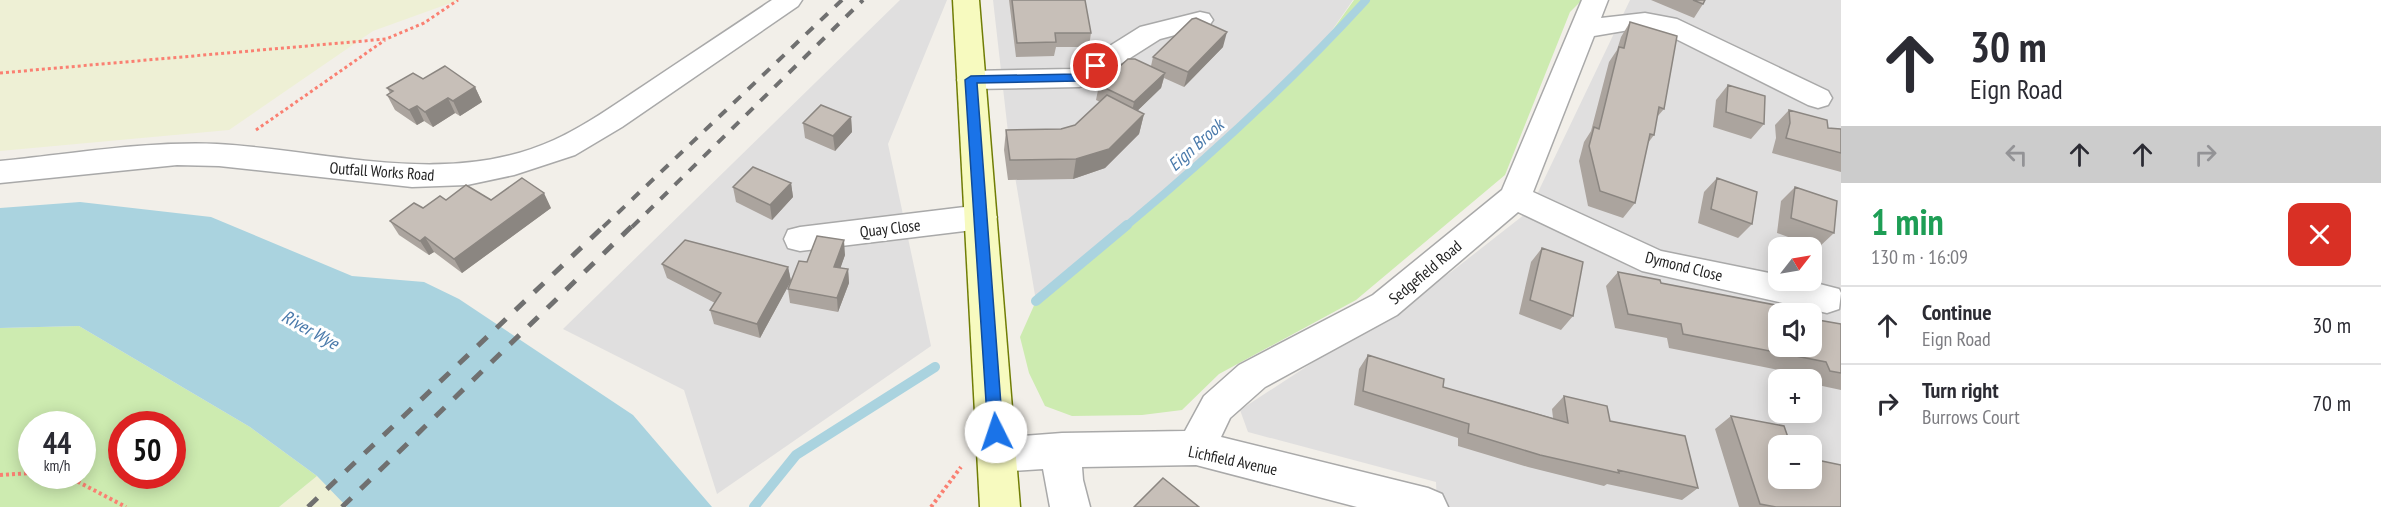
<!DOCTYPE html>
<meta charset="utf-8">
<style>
body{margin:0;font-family:"PT Sans Narrow",sans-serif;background:#f7f7f7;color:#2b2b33;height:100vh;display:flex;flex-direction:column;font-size:22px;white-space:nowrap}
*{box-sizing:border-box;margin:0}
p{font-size:20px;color:#7c7c81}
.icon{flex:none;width:33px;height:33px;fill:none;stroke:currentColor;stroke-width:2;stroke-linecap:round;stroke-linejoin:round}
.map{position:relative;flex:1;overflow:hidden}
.details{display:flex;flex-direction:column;background:#fff;width:540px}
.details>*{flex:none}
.top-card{background:#fff;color:#2b2b33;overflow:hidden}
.needle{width:39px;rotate:59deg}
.fabs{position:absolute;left:1768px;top:237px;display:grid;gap:12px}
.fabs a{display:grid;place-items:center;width:54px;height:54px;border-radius:12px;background:#fff;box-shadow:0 3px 15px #0003;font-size:30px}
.speed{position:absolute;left:18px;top:411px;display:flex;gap:12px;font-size:30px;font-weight:700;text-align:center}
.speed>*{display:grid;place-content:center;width:78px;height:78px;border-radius:50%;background:#fff;box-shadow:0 3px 15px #0003;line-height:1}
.speed small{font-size:15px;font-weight:400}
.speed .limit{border:9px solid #d22;background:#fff;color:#111}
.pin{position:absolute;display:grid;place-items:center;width:51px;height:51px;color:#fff;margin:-26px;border:3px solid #fff;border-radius:50%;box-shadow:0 2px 6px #0007}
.me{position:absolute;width:66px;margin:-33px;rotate:356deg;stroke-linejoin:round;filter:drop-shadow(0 0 4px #0008)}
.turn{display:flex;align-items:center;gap:21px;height:126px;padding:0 30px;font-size:27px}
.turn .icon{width:78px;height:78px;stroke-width:2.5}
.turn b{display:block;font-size:42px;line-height:51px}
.lanes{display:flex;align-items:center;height:57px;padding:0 30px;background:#0003;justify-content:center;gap:30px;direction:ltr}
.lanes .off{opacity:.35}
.round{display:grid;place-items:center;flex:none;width:63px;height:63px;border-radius:12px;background:#f7f7f7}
.overview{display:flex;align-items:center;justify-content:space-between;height:102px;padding:0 30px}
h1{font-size:36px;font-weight:700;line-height:45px;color:#1e9e55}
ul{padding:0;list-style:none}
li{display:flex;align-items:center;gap:18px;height:78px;padding:0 30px;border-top:2px solid #e1e1e2}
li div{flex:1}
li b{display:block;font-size:22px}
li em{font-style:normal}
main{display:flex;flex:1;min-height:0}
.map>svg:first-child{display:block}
.residential{fill:#e0dfdf;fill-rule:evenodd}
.farmland{fill:#eef0d5}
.grass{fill:#cdebb0;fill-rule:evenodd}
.water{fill:#aad3df}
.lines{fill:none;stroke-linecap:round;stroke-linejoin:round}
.stream-far1{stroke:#aad3df;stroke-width:8}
.stream{stroke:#aad3df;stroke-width:10}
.street-casing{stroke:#a9a9a9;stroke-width:3}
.secondary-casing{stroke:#707d05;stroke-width:3}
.path-far1{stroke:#fa8072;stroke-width:3;stroke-dasharray:3 3;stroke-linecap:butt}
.path{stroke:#fa8072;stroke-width:4;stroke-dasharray:3 3;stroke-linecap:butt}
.street{fill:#fff;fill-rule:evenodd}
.secondary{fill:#f7fabf;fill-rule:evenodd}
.rail-far1{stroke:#707070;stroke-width:4;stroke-dasharray:10 10;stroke-linecap:butt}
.rail{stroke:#707070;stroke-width:5;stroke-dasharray:13 13;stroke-linecap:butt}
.wall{fill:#aba49e}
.shaded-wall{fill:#8b8681}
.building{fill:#c7bfb8;stroke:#8b8681;stroke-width:1.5}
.route{fill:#1a73e8;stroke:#114b97;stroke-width:1.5}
.labels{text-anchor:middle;stroke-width:6;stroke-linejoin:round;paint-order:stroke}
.street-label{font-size:16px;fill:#222;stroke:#fff}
.water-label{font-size:18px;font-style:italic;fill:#4a7aab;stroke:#fff}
</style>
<main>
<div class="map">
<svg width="1841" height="507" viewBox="0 0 1841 507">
<rect width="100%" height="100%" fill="#f2efe9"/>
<!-- residential -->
<path class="residential" d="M 900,0 L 947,0 L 888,144 L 931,346 L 717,494 L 684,390 L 563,329 Z
M 993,0 L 1353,0 L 1308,65 L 1036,301 L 1009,141 Z
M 1630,0 L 1841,0 L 1841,507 L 1437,507 L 1436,482 L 1248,432 L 1240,410 L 1451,272 L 1529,211 ZM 1779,248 L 1812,248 L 1812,280 L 1779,280 ZM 1779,314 L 1812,314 L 1812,346 L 1779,346 ZM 1779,380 L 1812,380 L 1812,412 L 1779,412 ZM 1779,446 L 1812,446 L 1812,478 L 1779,478 Z"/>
<!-- farmland -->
<path class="farmland" d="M 0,0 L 459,0 L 373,31 L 229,130 L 0,151 Z
M 317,476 L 347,507 L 279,507 Z"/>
<!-- grass -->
<path class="grass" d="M 1354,0 L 1582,0 L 1570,12 L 1505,175 L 1356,300 L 1219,374 L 1182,410 L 1142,415 L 1072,416 L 1045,406 L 1029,373 L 1020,337 L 1036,301 L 1308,65 Z
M 79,326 L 250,427 L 317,476 L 279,507 L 0,507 L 0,328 ZM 32,424 L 82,424 L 82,476 L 32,476 ZM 122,424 L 172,424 L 172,476 L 122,476 Z"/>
<!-- water -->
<path class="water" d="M 80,202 L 211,217 L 352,276 L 424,282 L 459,299 L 633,415 L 712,507 L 347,507 L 317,476 L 250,427 L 79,326 L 0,328 L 0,208 Z"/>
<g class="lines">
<!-- stream-far1 -->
<path class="stream-far1" d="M 1125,227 C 1210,156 1291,82 1366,0"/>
<!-- stream -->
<path class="stream" d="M 1036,301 L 1127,225
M 754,507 L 796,455 L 935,367"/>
<!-- street casing -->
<g class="street-casing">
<path id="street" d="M 772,0 L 802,0 L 798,6 L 622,127 L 575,155 L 514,175 L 467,185 L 412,187 L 219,166 L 177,165 L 0,183 L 0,161 C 72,154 145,141 217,144 C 328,150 447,189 554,140 C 585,126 614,105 643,86 C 686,57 729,29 772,0 Z
M 1582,0 L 1608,0 L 1601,18 L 1645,13 L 1677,19 L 1828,91 L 1832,98 L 1828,105 L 1818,108 L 1808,105 L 1660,31 L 1635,29 L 1594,36 L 1533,192 L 1661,251 L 1779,275 L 1779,280 L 1804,280 L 1839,289 L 1841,293 L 1839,309 L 1827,313 L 1642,271 L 1518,212 L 1397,315 L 1265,387 L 1230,418 L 1221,437 L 1428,488 L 1442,494 L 1448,507 L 1357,507 L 1196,465 L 1082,467 L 1083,480 L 1090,507 L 1050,507 L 1043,469 L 997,472 L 983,467 L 978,455 L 983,443 L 997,438 L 1062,433 L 1185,431 L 1204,396 L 1239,365 L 1373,295 L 1502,190 Z
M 1200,12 L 1209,14 L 1213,20 L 1209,26 L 1160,39 L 1089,84 L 1079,87 L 971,89 L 961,87 L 957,80 L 961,73 L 971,71 L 1073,69 L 1140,27 Z
M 981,205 L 992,209 L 997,217 L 992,225 L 981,229 L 800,251 L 788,248 L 784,239 L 788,230 L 800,227 Z"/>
</g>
<!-- secondary casing -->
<g class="secondary-casing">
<path id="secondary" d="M 953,0 L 979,0 L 1020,507 L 980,507 Z"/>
</g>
<!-- path-far1 -->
<path class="path-far1" d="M 0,73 L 386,39 L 424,23 L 458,0
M 256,130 L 385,40"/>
<!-- path -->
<path class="path" d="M 0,475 L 32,473
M 67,476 L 126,507
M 931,507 L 961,467"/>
<!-- street -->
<use href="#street" class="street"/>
<!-- secondary -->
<use href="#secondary" class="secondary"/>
<!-- rail-far1 -->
<path class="rail-far1" d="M 603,227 L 842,0
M 632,227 L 863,0"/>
<!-- rail -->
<path class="rail" d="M 308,507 L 605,225
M 342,507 L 633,225"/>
</g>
<!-- wall -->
<path class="wall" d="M 1009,0 L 1085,0 L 1091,33 L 1089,47 L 1056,47 L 1054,56 L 1016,57 Z
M 1651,0 L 1705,0 L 1703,4 L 1694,18 Z
M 1630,22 L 1664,109 L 1657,117 L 1654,135 L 1648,143 L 1635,203 L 1623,218 L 1588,206 L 1579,161 L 1584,142 L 1591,131 L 1609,62 L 1617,50 L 1621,37 Z
M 1223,47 L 1184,87 L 1164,78 L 1161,88 L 1137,111 L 1144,114 L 1139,134 L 1105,168 L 1073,179 L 1008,180 L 1004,150 L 1006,130 L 1061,129 L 1075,125 L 1100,102 L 1096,100 L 1099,85 L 1151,66 L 1153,57 Z
M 423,79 L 475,87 L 482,102 L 460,116 L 455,113 L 433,127 L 424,121 L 417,125 L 395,110 L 387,95 L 390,93 L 387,88 Z
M 1728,85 L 1764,124 L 1751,139 L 1713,127 L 1716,100 Z
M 1789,110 L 1828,128 L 1841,129 L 1841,172 L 1772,153 L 1776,138 L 1775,125 Z
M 851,117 L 852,132 L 835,151 L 805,138 L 803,123 Z
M 1717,178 L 1752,224 L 1738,238 L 1698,223 L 1704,192 Z
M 791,183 L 793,197 L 772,220 L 736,202 L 733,187 Z
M 1795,187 L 1834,233 L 1818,248 L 1777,233 L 1781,201 Z
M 446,200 L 491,200 L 551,208 L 462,273 L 434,252 L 429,255 L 399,235 L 390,221 Z
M 1542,248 L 1573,316 L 1561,330 L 1519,314 L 1531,262 Z
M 845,255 L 840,268 L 848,269 L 849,283 L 838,312 L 790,303 L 788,289 L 807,262 Z
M 662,264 L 788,267 L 791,281 L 760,338 L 714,324 L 710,310 L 715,303 L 667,278 Z
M 1618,272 L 1779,314 L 1841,324 L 1841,390 L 1813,384 L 1812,380 L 1811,380 L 1809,376 L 1669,348 L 1667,338 L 1615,328 L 1606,286 Z
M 1368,355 L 1443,387 L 1553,418 L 1552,409 L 1564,396 L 1610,421 L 1698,488 L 1682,500 L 1607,484 L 1604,486 L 1528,467 L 1458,446 L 1458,438 L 1354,405 L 1359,369 Z
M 1731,416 L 1779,478 L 1841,507 L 1739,507 L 1715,429 Z"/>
<!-- shaded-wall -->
<path class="shaded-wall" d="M 1227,32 L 1223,47 L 1184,87 L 1188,72 Z
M 1165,73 L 1161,88 L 1131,117 L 1134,102 Z
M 475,87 L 482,102 L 460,116 L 453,101 Z
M 448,98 L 455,113 L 433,127 L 425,112 Z
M 417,106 L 424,121 L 417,125 L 409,110 Z
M 1144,114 L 1139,134 L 1105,168 L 1073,179 L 1076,159 Z
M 851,117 L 852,132 L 835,151 L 833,136 Z
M 791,183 L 793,197 L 772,220 L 770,205 Z
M 544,193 L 551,208 L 462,273 L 454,259 Z
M 425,237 L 434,252 L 429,255 L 420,241 Z
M 844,240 L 845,255 L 836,281 L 834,267 Z
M 788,267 L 791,281 L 760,338 L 757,324 Z
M 848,269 L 849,283 L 838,312 L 837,298 Z"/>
<!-- building -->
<path class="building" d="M 1012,0 L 1085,0 L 1091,33 L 1055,33 L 1056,42 L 1017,43 Z
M 1693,0 L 1705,0 L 1703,4 Z
M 1196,18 L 1227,32 L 1188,72 L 1153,57 L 1192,19 Z
M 1630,22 L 1677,36 L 1664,109 L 1659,107 L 1654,135 L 1650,134 L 1635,203 L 1600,191 L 1589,146 L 1594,127 L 1599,129 L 1619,47 L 1624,48 Z
M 1128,59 L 1135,59 L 1165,73 L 1134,102 L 1099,85 Z
M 445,66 L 475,87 L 453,101 L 448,98 L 425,112 L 417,106 L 409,110 L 387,95 L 393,91 L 387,88 L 413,73 L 423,79 Z
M 1728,85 L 1765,96 L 1764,124 L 1726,112 Z
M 1107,95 L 1144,114 L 1109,149 L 1076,159 L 1010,160 L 1006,130 L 1061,129 L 1075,125 Z
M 821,105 L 851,117 L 833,136 L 803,123 Z
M 1789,110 L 1827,120 L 1828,128 L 1841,129 L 1841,153 L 1786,138 L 1790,123 Z
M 753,167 L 791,183 L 770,205 L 733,187 Z
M 522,178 L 544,193 L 454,259 L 425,237 L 420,241 L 390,221 L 414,203 L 423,208 L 440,196 L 446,200 L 466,185 L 491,200 Z
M 1717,178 L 1757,192 L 1752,224 L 1711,209 Z
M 1795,187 L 1837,201 L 1834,233 L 1791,218 Z
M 817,236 L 844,240 L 834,267 L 848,269 L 837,298 L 788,289 L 799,261 L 807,262 Z
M 685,240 L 788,267 L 757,324 L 710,310 L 721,293 L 662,264 Z
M 1542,248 L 1583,262 L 1573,316 L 1530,300 Z
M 1618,272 L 1660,280 L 1661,283 L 1791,308 L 1793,314 L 1779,314 L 1779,346 L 1812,346 L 1812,319 L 1841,324 L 1841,373 L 1830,371 L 1826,362 L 1683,334 L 1681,324 L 1628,314 Z
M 1368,355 L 1444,379 L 1443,387 L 1568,423 L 1564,396 L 1607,406 L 1610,421 L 1685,436 L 1698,488 L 1618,470 L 1619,473 L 1540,455 L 1468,433 L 1469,424 L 1363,391 Z
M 1731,416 L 1784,426 L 1791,446 L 1779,446 L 1779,478 L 1812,478 L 1812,459 L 1841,465 L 1841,507 L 1776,507 L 1760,504 Z
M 1163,478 L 1199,507 L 1134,507 Z"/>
<!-- route -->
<path class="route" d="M 1096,63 L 1100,64 L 1100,69 L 1078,81 L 977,83 L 1003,432 L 1001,437 L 996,439 L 990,437 L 988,432 L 965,80 L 971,76 L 1076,74 Z"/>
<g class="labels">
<!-- street labels -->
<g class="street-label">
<text transform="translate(382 171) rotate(4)" y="6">Outfall Works Road</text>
<text transform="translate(890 228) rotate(-7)" y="6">Quay Close</text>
<text transform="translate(1684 266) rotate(14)" y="6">Dymond Close</text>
<text transform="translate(1425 272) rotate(-40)" y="6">Sedgefield Road</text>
<text transform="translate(1233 460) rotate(12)" y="6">Lichfield Avenue</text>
</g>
<!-- water labels -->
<g class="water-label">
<text transform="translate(1196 145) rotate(-42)" y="6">Eign Brook</text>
<text transform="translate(310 330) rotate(29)" y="6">River Wye</text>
</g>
</g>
</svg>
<div class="fabs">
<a><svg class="needle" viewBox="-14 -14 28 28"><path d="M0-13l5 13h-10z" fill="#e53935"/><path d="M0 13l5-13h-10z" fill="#7c7c81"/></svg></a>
<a><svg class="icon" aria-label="sound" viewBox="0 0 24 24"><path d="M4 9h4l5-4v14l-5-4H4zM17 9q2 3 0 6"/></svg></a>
<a>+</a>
<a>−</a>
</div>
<div class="speed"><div>44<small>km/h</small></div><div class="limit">50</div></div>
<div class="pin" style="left:1096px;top:66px;background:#d93025"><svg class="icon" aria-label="arrive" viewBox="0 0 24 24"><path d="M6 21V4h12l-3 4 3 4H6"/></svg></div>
<svg class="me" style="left:996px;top:432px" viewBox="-20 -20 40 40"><circle r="19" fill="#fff"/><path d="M0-13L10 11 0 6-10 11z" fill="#1a73e8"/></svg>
</div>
<section class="details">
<div class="top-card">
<div class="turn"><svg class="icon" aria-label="ahead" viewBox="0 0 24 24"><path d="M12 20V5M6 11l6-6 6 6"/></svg><div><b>30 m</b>Eign Road</div></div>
<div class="lanes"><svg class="icon off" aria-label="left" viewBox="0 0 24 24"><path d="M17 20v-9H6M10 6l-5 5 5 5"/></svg><svg class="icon" aria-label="ahead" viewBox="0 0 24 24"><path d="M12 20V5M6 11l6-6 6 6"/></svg><svg class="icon" aria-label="ahead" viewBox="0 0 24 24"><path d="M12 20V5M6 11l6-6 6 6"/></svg><svg class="icon off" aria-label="right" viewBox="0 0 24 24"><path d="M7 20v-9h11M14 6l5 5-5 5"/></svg></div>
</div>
<div class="overview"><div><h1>1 min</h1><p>130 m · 16:09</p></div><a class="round" style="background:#d93025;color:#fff"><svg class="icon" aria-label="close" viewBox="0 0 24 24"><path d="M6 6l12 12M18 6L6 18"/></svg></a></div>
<ul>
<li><svg class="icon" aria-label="ahead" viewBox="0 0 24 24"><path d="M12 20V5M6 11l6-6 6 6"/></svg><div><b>Continue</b><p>Eign Road</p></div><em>30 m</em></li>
<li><svg class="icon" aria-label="right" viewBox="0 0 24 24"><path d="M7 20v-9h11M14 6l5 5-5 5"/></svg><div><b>Turn right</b><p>Burrows Court</p></div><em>70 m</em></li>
</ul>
</section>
</main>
